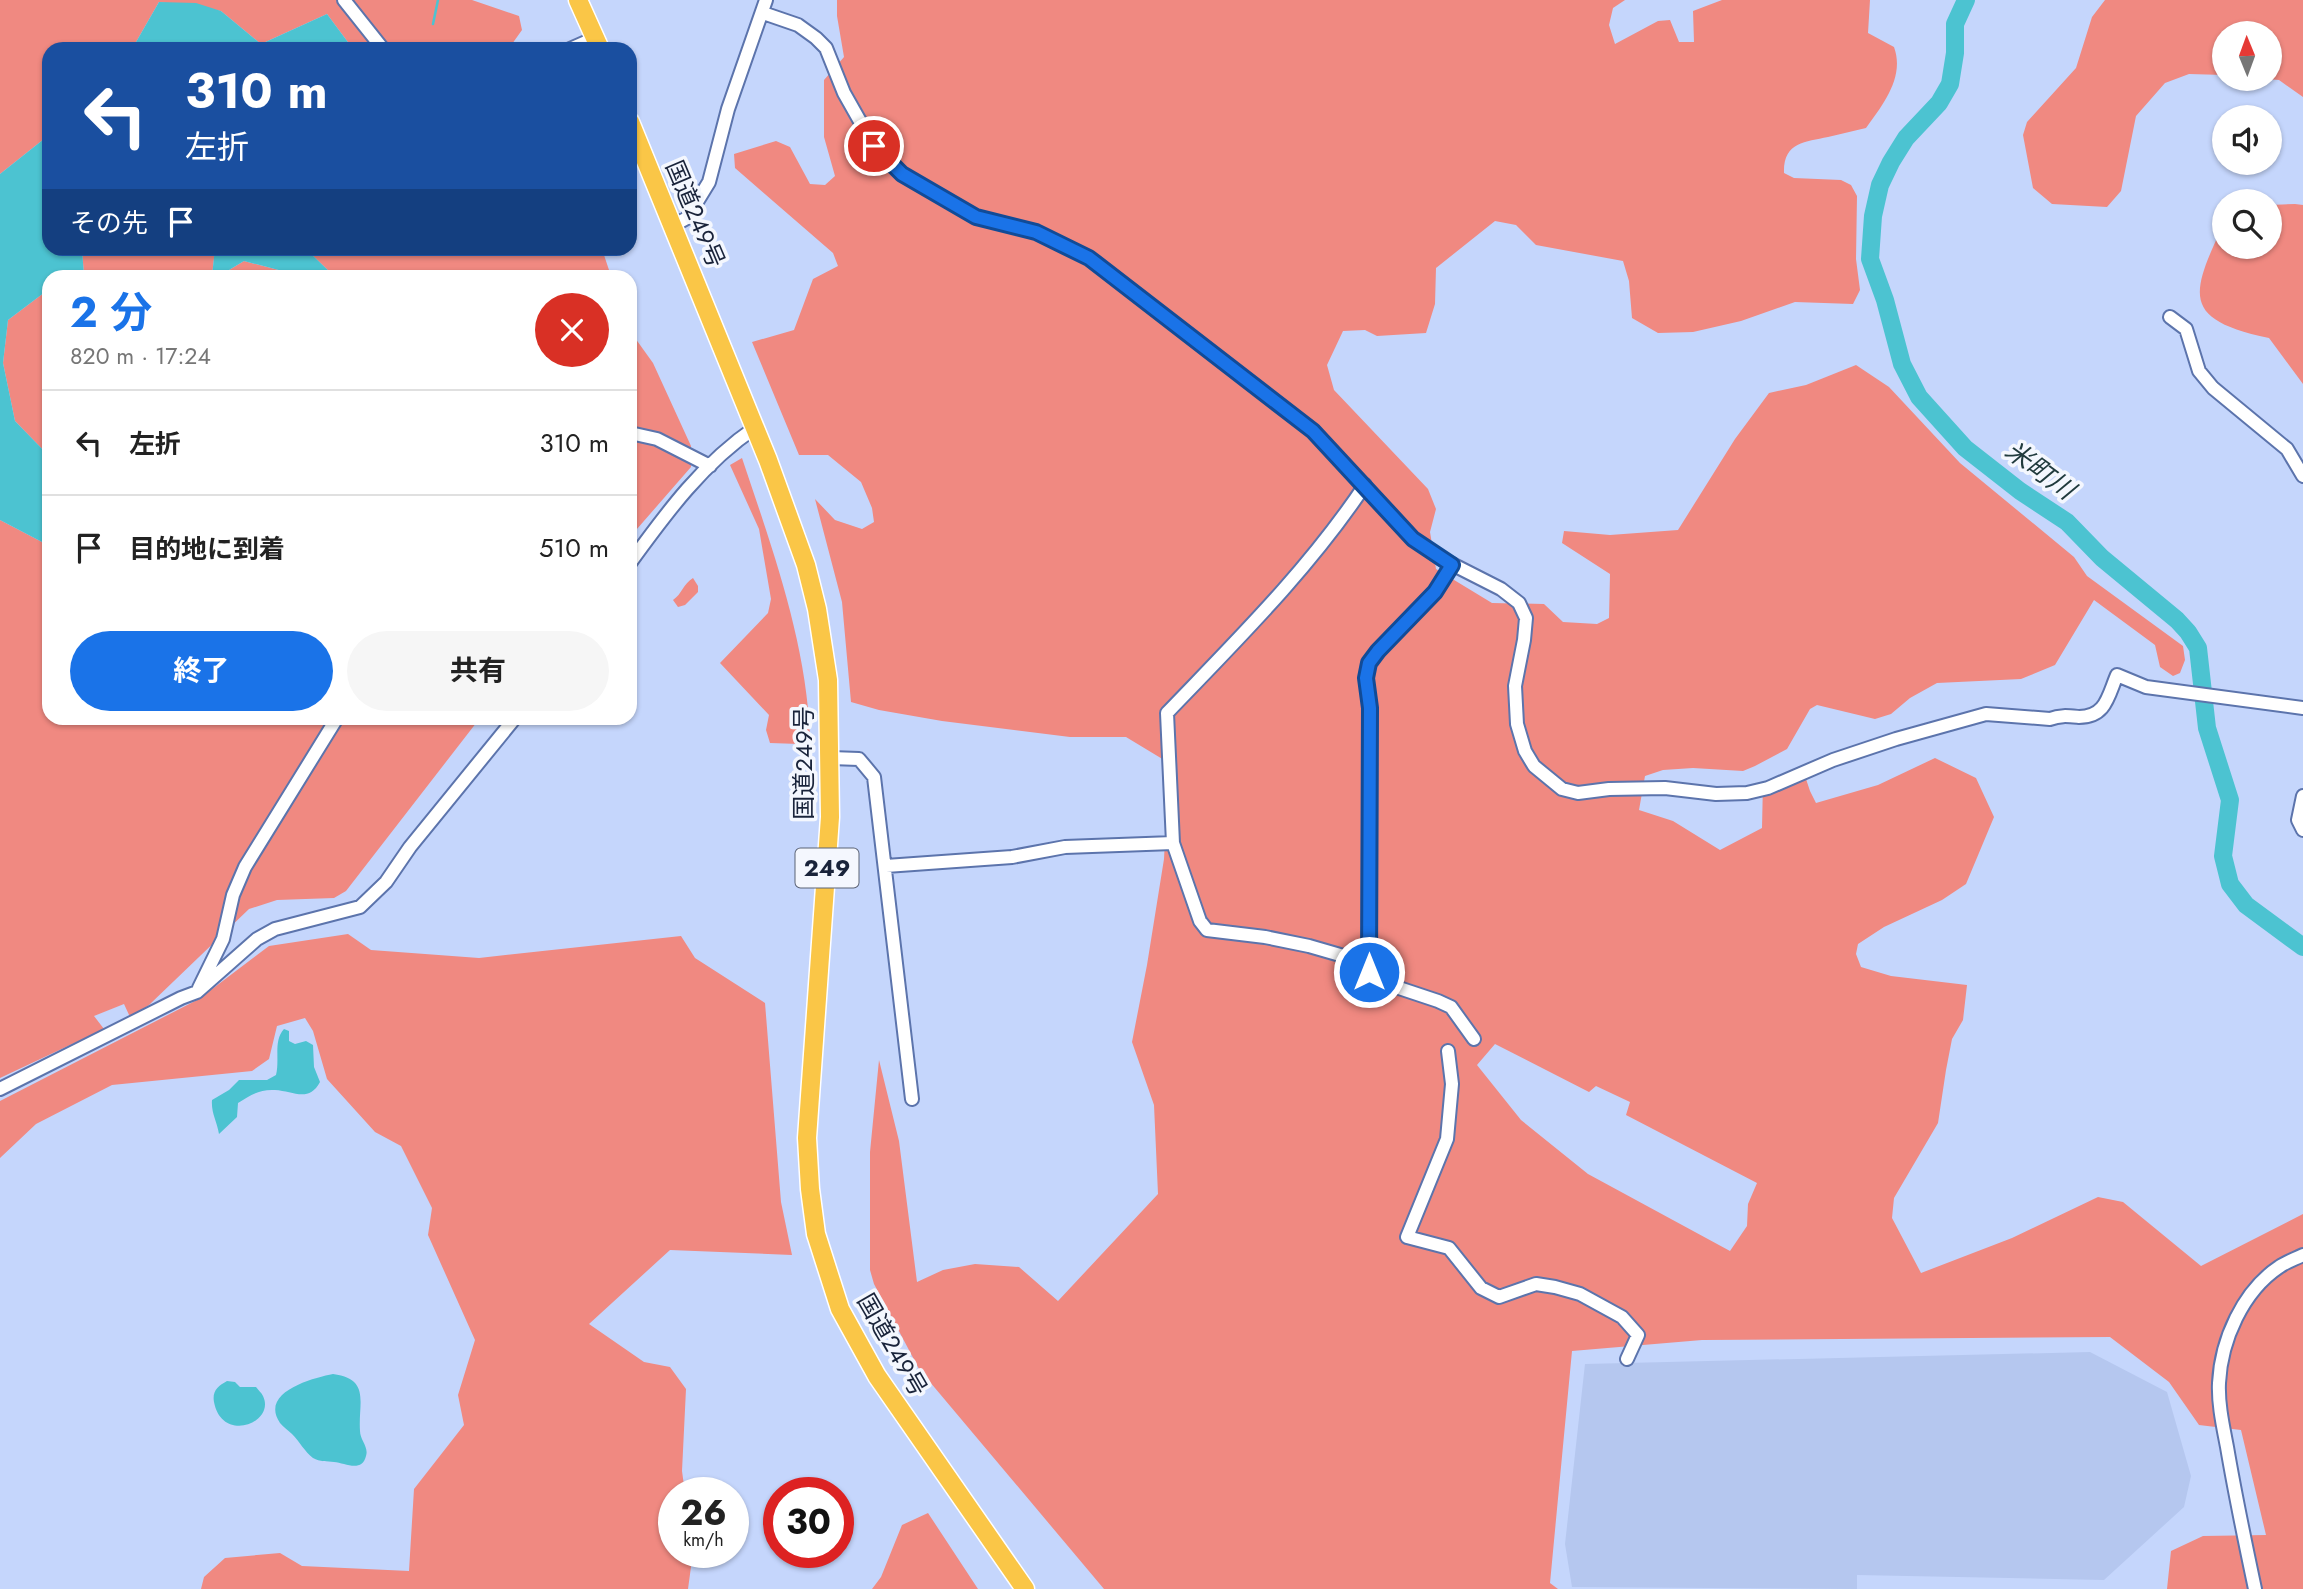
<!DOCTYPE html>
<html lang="ja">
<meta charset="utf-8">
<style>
body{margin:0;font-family:Jost,"Noto Sans JP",sans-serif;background:#f6f6f6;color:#222;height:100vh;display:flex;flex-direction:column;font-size:26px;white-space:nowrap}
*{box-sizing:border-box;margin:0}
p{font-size:23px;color:#767676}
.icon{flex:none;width:38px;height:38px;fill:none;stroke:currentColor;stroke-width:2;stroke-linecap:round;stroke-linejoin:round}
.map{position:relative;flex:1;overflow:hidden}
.side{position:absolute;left:42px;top:270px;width:595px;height:455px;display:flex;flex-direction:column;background:#fff;border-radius:21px;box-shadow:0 2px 5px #0004}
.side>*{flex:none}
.top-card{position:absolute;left:42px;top:42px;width:595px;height:214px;border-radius:21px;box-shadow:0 2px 5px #0004;background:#1a4fa0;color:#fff;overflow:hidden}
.needle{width:46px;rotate:359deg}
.buttons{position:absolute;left:2212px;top:21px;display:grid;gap:14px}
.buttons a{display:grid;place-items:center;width:70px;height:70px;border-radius:50%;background:#fff;box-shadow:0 2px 5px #0004;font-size:35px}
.speed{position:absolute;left:658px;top:1477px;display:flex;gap:14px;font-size:35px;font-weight:700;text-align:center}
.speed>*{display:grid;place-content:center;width:91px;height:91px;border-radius:50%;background:#fff;box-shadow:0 2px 5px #0004;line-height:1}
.speed small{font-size:18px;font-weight:400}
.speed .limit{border:10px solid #d22;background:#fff;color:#111}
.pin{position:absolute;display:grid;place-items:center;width:60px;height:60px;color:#fff;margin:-30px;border:4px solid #fff;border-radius:50%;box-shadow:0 2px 7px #0007}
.me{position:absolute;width:77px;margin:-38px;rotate:0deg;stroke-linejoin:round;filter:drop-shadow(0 0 5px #0008)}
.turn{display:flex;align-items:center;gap:24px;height:147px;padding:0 28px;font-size:32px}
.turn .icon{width:91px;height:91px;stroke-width:2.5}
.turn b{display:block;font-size:49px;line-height:60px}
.then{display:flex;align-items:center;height:66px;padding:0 28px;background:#0003;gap:14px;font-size:26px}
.round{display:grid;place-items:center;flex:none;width:74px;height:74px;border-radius:37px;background:#f6f6f6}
.headline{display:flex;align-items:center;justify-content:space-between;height:119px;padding:0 28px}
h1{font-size:42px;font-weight:700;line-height:52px;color:#1a73e8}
.primary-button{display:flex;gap:14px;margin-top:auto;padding:14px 28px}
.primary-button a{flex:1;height:80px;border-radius:42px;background:#1a73e8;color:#fff;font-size:28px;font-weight:700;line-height:80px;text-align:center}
.primary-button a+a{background:#f6f6f6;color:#222}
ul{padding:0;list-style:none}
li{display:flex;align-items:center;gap:21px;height:105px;padding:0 28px;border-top:2px solid #e0e0e0}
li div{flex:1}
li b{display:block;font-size:26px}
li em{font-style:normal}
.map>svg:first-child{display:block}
.built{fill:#b5c7ef}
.green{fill:#f08981;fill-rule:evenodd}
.water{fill:#4cc3d1}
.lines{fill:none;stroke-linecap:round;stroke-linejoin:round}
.stream{stroke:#4cc3d1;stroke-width:2.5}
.river{stroke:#4cc3d1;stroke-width:18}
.minor-casing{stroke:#5c74ac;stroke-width:16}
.highway-casing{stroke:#fff;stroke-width:21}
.minor{stroke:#fff;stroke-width:12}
.highway{stroke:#fac647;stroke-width:18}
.route-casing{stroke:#114b97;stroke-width:18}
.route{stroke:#1a73e8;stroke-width:12}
.labels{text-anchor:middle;stroke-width:7;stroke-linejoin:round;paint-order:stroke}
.shield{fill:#f4f7fe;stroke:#5b6375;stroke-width:2}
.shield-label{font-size:23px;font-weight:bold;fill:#19233a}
.street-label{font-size:24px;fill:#19233a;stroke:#f4f7fe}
.water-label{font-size:26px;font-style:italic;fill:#213b3e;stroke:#f4f7fe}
</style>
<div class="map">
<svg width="2303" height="1589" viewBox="0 0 2303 1589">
<rect width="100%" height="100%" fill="#c5d6fc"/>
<!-- built -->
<path class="built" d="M 2090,1352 L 2167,1392 L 2191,1476 L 2184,1507 L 2104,1580 L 1857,1575 L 1857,1589 L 1572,1587 L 1565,1544 L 1585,1364 Z"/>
<!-- green -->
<path class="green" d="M 0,0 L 472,0 L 519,16 L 522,30 L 512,44 L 467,46 L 459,49 L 353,49 L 327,14 L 261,44 L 221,11 L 159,2 L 132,49 L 49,49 L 49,135 L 0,174 Z
M 837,0 L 1625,0 L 1613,8 L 1609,25 L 1615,44 L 1658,21 L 1670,20 L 1679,42 L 1694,42 L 1693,11 L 1722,0 L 1870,0 L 1868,33 L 1894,47 C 1905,77 1883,105 1866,128 C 1853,131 1841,134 1828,137 C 1805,142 1783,142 1784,173 L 1794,178 L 1841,180 L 1851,185 L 1857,196 L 1856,259 L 1860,290 L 1853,304 L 1795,302 L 1741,321 L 1693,332 L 1658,333 L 1632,318 L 1629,281 L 1623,261 L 1536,245 L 1516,225 L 1495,221 L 1436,268 L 1435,304 L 1426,333 L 1377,336 L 1365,330 L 1343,331 L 1327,365 L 1334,390 L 1428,489 L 1436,509 L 1430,532 L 1436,569 L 1492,603 L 1544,604 L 1563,622 L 1597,624 L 1609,618 L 1610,574 L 1562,543 L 1564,531 L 1610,535 L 1678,530 L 1735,439 L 1769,393 L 1806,385 L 1856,365 L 1889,387 L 1960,463 L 2074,557 L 2087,576 L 2183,646 L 2185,660 L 2180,673 L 2173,676 L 2160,667 L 2155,645 L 2094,600 L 2055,665 L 2021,679 L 1937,683 L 1910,698 L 1891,714 L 1875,719 L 1817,705 L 1810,709 L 1787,749 L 1755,766 L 1743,771 L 1693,768 L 1663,770 L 1645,776 L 1639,810 L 1673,821 L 1720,850 L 1762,828 L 1763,782 L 1802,767 L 1810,791 L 1816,803 L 1878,785 L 1935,758 L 1976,778 L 1994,817 L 1966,884 L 1942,900 L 1884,927 L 1858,944 L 1856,954 L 1861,967 L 1891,976 L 1967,985 L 1963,1020 L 1952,1039 L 1946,1070 L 1938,1123 L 1894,1198 L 1892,1218 L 1921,1273 L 2012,1238 L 2098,1197 L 2123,1202 L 2201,1266 L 2303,1214 L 2303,1589 L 2167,1589 L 2171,1551 L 2203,1536 L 2266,1535 L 2241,1430 L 2199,1425 L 2169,1382 L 2110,1337 L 1702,1340 L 1572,1351 L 1550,1583 L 1558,1589 L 1104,1589 L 919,1369 L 874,1284 L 870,1270 L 870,1152 L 879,1060 L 899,1141 L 917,1282 L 943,1270 L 975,1264 L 1019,1267 L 1058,1301 L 1158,1194 L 1154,1105 L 1132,1042 L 1147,965 L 1164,859 L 1169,763 L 1126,737 L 1070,737 L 942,721 L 879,710 L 851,702 L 842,602 L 815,499 L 835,520 L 862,529 L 874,522 L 872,508 L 861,482 L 828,455 L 799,455 L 752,342 L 794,330 L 813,279 L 838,266 L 833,253 L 735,168 L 734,154 L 776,141 L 790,147 L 810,184 L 825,185 L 835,176 L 824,137 L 824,80 L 844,57 L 837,16 ZM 1495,1044 L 1589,1092 L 1596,1086 L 1630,1102 L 1626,1115 L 1757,1183 L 1748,1204 L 1747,1226 L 1730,1251 L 1588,1174 L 1521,1120 L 1477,1065 Z
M 2105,0 L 2303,0 L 2303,97 L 2279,80 L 2266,79 L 2270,79 L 2270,33 L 2224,33 L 2224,75 L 2189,74 L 2165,83 L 2136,116 L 2121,191 L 2107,207 L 2052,204 L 2033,188 L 2023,135 L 2027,122 L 2076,68 L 2092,17 Z
M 2295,204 L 2303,205 L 2303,384 L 2269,338 C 2180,319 2191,294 2224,223 L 2224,247 L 2270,247 L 2270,205 Z
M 82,249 L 215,249 L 212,276 L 84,276 Z
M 306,249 L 602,249 L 611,276 L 334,276 Z
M 244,261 L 290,273 L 294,276 L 219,276 Z
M 49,289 L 49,456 L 15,421 L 3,363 L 8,320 Z
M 630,331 L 653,363 L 691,446 L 691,467 L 630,537 Z
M 742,458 C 772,548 806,640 810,736 L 799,744 L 770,743 L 766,730 L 769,715 L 720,663 L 768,613 L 771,599 L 759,529 L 730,465 Z
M 0,520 L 42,542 L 49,572 L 49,718 L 480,718 L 346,891 L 334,898 L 277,900 L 249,909 L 149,1005 L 130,1017 L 124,1004 L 94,1016 L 104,1029 L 0,1078 Z
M 693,578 L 698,586 L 698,592 L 685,605 L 678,607 L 673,600 C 682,594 683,584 693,578 Z
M 348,934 L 371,950 L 479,958 L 681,936 L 695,958 L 765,1003 L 781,1202 L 792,1255 L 670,1250 L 589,1324 L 644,1362 L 670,1367 L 686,1389 L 682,1471 L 685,1493 L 674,1493 L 674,1552 L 693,1552 L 688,1589 L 201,1589 L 204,1577 L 225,1558 L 280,1553 L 302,1566 L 409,1571 L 414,1489 L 464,1425 L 458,1395 L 475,1340 L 428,1235 L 432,1208 L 401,1146 L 375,1132 L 327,1079 L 313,1031 L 305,1018 L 277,1026 L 269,1059 L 252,1071 L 112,1085 L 36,1124 L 0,1158 L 0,1101 L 199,999 L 269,946 Z
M 928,1513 L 978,1589 L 872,1589 L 881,1577 L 902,1525 Z"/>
<!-- water -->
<path class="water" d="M 159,2 L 196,3 L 221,11 L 261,44 L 327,14 L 353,49 L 132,49 Z
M 49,135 L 49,248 L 82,249 L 84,276 L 49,276 L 49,289 L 8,320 L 3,363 L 15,421 L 49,456 L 49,572 L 42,542 L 0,520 L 0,174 Z
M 215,248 L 306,249 L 334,276 L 294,276 L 290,273 L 244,261 L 219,276 L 212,276 Z
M 284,1029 L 289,1031 L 289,1041 L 295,1044 L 306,1041 L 313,1045 L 314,1067 L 320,1082 C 309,1103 293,1091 275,1090 C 260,1089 250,1095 238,1103 L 237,1117 L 219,1134 C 217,1121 211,1113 212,1100 L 229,1090 L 239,1080 L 267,1080 L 276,1075 C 280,1059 273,1041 284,1029 Z
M 333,1374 C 371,1379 358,1403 360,1431 C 360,1440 369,1447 366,1456 C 362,1473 345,1463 334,1462 C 327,1461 320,1462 313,1458 C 305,1452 299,1441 292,1434 C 288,1430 283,1427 280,1423 C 259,1392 313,1378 333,1374 Z
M 227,1381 L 235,1382 L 240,1387 L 256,1387 C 258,1390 261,1392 263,1396 C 276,1423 222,1444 214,1402 C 212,1391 218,1386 227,1381 Z"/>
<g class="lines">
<!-- stream -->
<path class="stream" d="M 433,24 L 438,0"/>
<!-- river -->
<path class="river" d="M 1966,0 L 1955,24 L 1955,53 L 1950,84 L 1939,103 L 1906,138 L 1891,162 L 1880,185 L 1873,216 L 1870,259 L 1885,300 L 1902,364 L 1919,397 L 1965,448 L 2020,491 L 2067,522 L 2102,558 L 2177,620 L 2188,632 L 2198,648 L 2207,728 L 2230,800 L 2223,856 L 2230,884 L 2246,905 L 2303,947"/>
<!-- minor casing -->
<g class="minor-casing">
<path id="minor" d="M 344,0 L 383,49
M 763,13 L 798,25 L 816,38 L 826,48 L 844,93 L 874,146 L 902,174 L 976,217 L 1036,232 L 1089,258 L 1313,431 L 1413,539 L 1440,558 L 1501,589 L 1519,603 L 1526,618 L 1524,640 L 1515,686 L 1517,724 L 1525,751 L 1534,766 L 1562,789 L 1578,793 L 1609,789 L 1665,788 L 1716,794 L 1747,793 L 1768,788 L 1833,760 L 1896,739 L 1986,714 L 2050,719 C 2060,715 2068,716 2079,717 C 2106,717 2108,696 2117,675 L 2146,687 L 2303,708
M 570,49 L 595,38
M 674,225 L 687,218 L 709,182 L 728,109 L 766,0
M 2170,317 L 2186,329 L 2199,371 L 2213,388 L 2287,449 L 2303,476
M 630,433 L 657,439 L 710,466
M 1365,485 C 1309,569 1237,640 1167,713 L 1173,843 L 1200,921 L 1207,930 L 1265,937 L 1309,946 L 1347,957 L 1360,964 L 1378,981 L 1438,1001 L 1451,1007 L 1474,1039
M 630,563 C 667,512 703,463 756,427
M 831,758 L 859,759 L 874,777 L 912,1099
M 2303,796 L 2298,820 L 2303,830
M 886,866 L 1012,857 L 1065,847 L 1173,843
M 1369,972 L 1370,708 L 1366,678 L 1369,663 L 1378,651 L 1435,592 L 1452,565
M 199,988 L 223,939 L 233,895 L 245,867 L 337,718
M 1448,1051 L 1452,1084 L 1447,1139 L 1407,1237 L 1449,1248 L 1481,1288 L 1499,1297 L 1536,1284 L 1555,1287 L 1580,1294 L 1622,1317 L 1638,1335 L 1627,1359
M 0,1089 L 181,998 L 197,992 L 257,939 L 275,929 L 360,907 L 386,882 L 410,847 L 515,718
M 2255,1589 C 2245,1542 2235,1494 2227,1447 C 2223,1426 2218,1404 2219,1383 C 2221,1340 2243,1291 2279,1267 C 2286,1262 2295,1259 2303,1255"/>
</g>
<!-- highway casing -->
<g class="highway-casing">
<path id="highway" d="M 578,0 L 600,49
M 630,122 L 768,460 L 806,565 L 817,609 L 828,680 L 830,817 L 807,1138 L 810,1189 L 816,1234 L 840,1309 L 877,1376 L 1025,1589"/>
</g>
<!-- minor -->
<use href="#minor" class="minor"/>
<!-- highway -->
<use href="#highway" class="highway"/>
</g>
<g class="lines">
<!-- route casing -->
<g class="route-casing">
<path id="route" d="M 874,146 L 902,174 L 976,217 L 1036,232 L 1089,258 L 1313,431 L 1413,539 L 1452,565 L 1435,592 L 1378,651 L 1369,663 L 1366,678 L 1370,708 L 1369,972"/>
</g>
<!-- route -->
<use href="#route" class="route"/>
</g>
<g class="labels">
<!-- shield labels -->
<rect class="shield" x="795.5" y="848.5" width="63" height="39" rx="5"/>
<g class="shield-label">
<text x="827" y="876">249</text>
</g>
<!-- street labels -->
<g class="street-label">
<text transform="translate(695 214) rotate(67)" y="8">国道249号</text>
<text transform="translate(804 763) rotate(-90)" y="8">国道249号</text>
<text transform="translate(892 1345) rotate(60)" y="8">国道249号</text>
</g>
<!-- water labels -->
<g class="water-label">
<text transform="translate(2040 470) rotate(36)" y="9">米町川</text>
</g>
</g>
</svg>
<div class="buttons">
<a><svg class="needle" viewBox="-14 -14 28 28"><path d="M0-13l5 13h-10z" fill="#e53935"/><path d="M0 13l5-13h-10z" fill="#767676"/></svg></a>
<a><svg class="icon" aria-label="sound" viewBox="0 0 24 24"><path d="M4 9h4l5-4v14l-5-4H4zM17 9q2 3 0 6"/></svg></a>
<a><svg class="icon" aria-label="search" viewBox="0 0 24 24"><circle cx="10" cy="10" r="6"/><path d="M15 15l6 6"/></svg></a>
</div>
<div class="speed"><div>26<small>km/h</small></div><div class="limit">30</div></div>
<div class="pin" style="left:874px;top:146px;background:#d93025"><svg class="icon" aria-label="arrive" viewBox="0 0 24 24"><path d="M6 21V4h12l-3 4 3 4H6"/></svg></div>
<svg class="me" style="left:1369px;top:972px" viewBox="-20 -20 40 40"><circle r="17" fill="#1a73e8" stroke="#fff" stroke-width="3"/><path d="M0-11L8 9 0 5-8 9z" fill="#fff"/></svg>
<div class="top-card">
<div class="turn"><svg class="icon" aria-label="left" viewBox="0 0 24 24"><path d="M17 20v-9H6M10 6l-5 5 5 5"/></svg><div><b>310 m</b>左折</div></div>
<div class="then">その先<svg class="icon" aria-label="arrive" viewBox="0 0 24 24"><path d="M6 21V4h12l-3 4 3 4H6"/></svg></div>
</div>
<section class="side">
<div class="headline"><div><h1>2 分</h1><p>820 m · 17:24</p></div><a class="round" style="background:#d93025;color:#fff"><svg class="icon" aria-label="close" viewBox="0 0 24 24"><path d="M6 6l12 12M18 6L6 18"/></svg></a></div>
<ul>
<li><svg class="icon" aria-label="left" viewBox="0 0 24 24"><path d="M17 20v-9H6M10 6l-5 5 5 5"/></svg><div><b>左折</b></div><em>310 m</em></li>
<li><svg class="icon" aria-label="arrive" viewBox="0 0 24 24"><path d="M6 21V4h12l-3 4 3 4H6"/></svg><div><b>目的地に到着</b></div><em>510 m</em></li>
</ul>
<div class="primary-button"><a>終了</a><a>共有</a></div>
</section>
</div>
